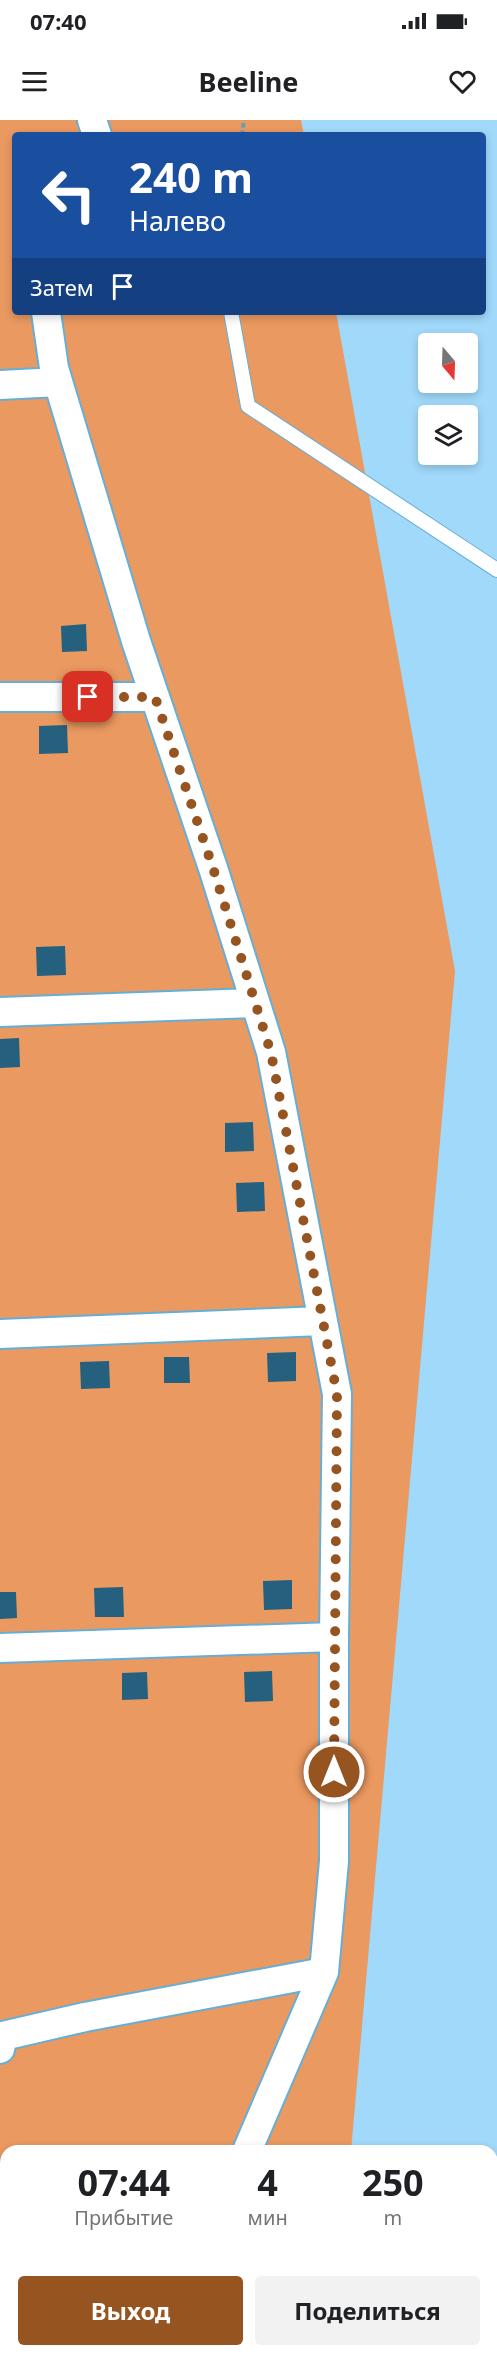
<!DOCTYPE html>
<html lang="ru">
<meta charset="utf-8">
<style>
body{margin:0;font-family:"Noto Sans",sans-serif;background:#f2f2f2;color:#202124;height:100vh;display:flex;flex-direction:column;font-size:22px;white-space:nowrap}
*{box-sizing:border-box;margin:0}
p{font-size:20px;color:#757577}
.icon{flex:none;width:33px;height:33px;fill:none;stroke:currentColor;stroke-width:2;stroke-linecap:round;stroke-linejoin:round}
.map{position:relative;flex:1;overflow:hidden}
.sheet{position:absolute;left:0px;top:2025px;width:498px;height:212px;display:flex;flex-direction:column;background:#fff;border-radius:18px 18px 0 0;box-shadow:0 3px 9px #0003}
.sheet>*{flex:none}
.hud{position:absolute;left:12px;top:12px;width:474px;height:183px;border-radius:6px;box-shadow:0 3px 9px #0003;background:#1a4fa0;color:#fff;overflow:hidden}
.needle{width:39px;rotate:161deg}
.tools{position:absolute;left:418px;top:213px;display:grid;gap:12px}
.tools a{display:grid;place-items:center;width:60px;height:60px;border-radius:6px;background:#fff;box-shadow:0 3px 9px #0003;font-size:30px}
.pin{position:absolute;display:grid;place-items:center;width:51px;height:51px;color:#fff;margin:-26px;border-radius:12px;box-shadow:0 3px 9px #0006}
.me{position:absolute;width:66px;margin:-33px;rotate:0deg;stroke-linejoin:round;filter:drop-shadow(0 0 4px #0008)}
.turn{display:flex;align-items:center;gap:21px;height:126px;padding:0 18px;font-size:27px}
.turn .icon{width:78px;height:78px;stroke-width:2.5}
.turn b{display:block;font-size:42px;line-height:51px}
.then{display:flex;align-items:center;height:57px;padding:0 18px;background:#0003;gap:12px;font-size:22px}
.eta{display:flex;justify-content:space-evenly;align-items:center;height:102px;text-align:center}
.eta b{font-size:36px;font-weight:700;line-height:42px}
.action{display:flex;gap:12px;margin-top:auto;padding:12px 18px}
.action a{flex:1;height:69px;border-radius:6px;background:#965421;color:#fff;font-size:24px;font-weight:700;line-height:69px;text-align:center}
.action a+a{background:#f2f2f2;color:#202124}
.status{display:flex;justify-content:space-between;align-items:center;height:42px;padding:0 30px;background:#fff;direction:ltr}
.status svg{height:16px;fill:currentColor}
header{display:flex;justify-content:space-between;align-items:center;height:78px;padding:0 18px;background:#fff;font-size:27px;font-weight:700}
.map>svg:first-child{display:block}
.green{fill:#ea9960}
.building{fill:#25607e}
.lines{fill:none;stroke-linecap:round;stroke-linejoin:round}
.service-casing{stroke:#66aed6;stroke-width:16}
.minor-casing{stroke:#66aed6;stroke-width:32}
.path{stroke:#6b9ab6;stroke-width:4;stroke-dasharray:4.5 3;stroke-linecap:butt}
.service{stroke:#fff;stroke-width:14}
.minor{stroke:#fff;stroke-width:28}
.route{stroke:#965421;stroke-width:10;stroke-dasharray:0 18}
</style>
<div class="status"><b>07:40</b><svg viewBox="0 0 49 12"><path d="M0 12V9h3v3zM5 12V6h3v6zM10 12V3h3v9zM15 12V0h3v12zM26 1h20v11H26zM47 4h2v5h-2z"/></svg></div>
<header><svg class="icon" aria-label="menu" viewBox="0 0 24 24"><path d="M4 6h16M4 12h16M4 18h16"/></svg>Beeline<svg class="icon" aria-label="heart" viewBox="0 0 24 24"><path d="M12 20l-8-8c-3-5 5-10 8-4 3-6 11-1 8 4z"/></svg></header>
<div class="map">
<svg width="497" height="2236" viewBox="0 0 497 2236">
<rect width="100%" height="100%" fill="#a1d9fb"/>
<!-- green -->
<path class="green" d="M 0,0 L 301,0 L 304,15 L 15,15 L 15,192 L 336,192 L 455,851 L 351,2031 L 6,2031 L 6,2230 L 333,2231 L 333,2236 L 0,2236 Z"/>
<!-- building -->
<path class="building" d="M 86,504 L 87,531 L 62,532 L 61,506 Z
M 67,605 L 68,633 L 39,634 L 39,606 Z
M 65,826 L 66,855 L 37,856 L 36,827 Z
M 19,918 L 20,947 L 0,948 L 0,919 Z
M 253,1002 L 254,1031 L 225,1032 L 225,1003 Z
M 264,1062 L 265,1091 L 237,1092 L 236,1063 Z
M 296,1232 L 296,1261 L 268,1262 L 267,1233 Z
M 164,1237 L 189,1237 L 190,1263 L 164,1263 Z
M 109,1241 L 110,1268 L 81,1269 L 80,1242 Z
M 292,1460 L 292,1489 L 264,1490 L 263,1461 Z
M 123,1467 L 124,1497 L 95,1497 L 94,1468 Z
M 0,1472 L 16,1472 L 17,1498 L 0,1499 Z
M 272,1551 L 273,1581 L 245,1582 L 244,1552 Z
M 147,1552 L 148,1579 L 122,1580 L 122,1553 Z"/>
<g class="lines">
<!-- service casing -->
<g class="service-casing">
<path id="service" d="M 231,192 L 248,286 L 497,450"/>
</g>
<!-- minor casing -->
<g class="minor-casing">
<path id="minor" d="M 92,0 L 97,15
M 0,265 L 58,262
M 0,577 L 155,577
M 0,892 L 254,883
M 0,1214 L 322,1201
M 0,1528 L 334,1517 L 337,1274 L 271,932 L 213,748 L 136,521 L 54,248 L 46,192
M 0,1929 L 3,1916 L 85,1897 L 324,1852 L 334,1741 L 334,1517
M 247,2031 L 324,1852
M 159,2236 L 162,2230"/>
</g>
<!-- path -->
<path class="path" d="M 242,15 L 244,0"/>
<!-- service -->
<use href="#service" class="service"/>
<!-- minor -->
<use href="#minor" class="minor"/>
</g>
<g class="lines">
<!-- route -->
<path class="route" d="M 88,577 L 155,577 L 213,748 L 271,933 L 337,1274 L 334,1652"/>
</g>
</svg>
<div class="tools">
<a><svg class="needle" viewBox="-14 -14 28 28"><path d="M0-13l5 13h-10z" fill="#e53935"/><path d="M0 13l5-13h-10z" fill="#757577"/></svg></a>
<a><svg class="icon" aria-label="layers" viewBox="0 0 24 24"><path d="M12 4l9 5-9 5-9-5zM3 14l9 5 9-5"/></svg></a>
</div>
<div class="pin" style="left:88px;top:577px;background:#d93025"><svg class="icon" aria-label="arrive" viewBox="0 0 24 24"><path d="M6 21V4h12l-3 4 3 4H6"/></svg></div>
<svg class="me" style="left:334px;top:1652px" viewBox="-20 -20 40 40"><circle r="17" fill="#965421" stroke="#fff" stroke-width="3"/><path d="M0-11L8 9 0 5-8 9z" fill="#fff"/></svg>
<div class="hud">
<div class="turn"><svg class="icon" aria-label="left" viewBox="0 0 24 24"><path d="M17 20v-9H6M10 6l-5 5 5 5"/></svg><div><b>240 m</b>Налево</div></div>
<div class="then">Затем<svg class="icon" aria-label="arrive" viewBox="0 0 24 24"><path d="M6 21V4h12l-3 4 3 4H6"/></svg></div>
</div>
<section class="sheet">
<div class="eta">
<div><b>07:44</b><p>Прибытие</p></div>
<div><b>4</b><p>мин</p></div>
<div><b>250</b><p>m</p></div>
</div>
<div class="action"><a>Выход</a><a>Поделиться</a></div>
</section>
</div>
